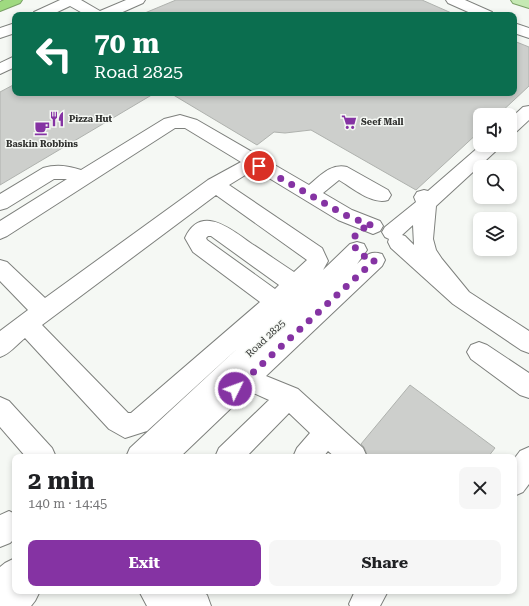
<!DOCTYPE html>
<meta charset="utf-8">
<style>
body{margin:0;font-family:"Roboto Serif",serif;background:#f6f6f6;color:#202124;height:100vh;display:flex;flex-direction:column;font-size:15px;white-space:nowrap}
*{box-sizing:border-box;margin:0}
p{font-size:13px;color:#757577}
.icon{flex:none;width:22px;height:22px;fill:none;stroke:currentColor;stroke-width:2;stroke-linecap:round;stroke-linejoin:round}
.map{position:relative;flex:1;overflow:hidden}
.details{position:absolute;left:12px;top:454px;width:505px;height:140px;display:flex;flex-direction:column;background:#fff;border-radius:8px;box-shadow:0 2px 6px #0003}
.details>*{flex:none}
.guide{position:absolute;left:12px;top:12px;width:505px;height:84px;border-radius:8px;box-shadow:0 2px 6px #0003;background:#0b6e4f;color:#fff;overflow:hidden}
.fabs{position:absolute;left:473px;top:108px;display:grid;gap:8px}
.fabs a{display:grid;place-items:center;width:44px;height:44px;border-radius:8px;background:#fff;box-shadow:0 2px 6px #0003;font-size:20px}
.pin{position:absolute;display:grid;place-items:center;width:34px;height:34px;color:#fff;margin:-17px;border:2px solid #fff;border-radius:50%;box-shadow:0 1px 4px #0007}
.me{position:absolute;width:44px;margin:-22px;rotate:48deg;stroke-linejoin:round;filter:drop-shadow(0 0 3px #0008)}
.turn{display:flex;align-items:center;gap:14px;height:84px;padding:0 16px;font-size:18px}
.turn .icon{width:52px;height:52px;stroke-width:2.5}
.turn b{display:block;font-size:28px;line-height:34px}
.round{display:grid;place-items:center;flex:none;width:42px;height:42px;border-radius:8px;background:#f6f6f6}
.summary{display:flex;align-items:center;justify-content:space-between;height:68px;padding:0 16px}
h1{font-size:24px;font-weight:700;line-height:30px}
.button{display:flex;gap:8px;margin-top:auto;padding:8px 16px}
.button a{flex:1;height:46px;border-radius:8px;background:#8533a3;color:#fff;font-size:16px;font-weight:700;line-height:46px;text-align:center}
.button a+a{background:#f6f6f6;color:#202124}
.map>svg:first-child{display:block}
.building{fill:#cdcfcc;stroke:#afb2ae}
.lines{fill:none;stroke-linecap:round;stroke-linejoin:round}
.minor-casing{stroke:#7e807d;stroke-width:2}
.major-casing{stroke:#789f64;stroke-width:2}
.highway-casing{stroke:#789f64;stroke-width:2}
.minor{fill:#fff;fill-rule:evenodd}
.major{fill:#c5e9b3;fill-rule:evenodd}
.highway{fill:#9fda80;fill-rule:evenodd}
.route{stroke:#8533a3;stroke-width:7;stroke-dasharray:0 12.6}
.labels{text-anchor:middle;stroke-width:3;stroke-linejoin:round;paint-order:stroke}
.far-poi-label{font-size:9px;font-weight:bold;fill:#313230;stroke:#f5f8f4;text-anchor:start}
.street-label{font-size:10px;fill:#313230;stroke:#f5f8f4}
</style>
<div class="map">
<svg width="529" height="606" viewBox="0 0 529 606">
<rect width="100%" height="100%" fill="#f5f8f4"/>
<!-- building -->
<path class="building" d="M 176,0 L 422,0 L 456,15 L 140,15 Z
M 514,41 L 529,47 L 529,86 L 498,115 L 480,115 L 480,131 L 416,190 L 311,130 L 285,133 L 274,132 L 257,145 L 170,93 L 514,93 Z
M 15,84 L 15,93 L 155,93 L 0,185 L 0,92 Z
M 410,385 L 495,448 L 488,457 L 368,457 L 364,447 L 361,444 Z"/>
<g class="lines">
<!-- minor casing -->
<g class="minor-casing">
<path id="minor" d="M 60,0 L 81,0 L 100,11 L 126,0 L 145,0 L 143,3 L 116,15 L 86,15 L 70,6 L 51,15 L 32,15 L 34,12 Z
M 446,0 L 465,0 L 492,12 L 494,15 L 475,15 L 448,3 Z
M 15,23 L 15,33 L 0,38 L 0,28 Z
M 514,23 L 529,28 L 529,38 L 514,33 Z
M 15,56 L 15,67 L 0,74 L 0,63 Z
M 529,106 L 529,120 L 516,132 L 510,134 L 510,119 L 523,107 Z
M 180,115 L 197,120 L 309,185 C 320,176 331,163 347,167 L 388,190 L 391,195 L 388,200 C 372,205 353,188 339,180 L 323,193 L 352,210 L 380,221 L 383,226 L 380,231 L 373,234 L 338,220 L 259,172 L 247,174 L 229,185 L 322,248 L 328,261 L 323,270 L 350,244 L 357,242 L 364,244 L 367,250 L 357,264 C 366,256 369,250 382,254 L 385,260 L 382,266 L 266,376 L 298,389 L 363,448 L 367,457 L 335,457 L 328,451 L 323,457 L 293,457 L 297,448 L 310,433 L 289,413 L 246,457 L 215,457 L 219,448 L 269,400 L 249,391 L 180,457 L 126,457 L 130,448 L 239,347 L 147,431 L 125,438 L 109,429 L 25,338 C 16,345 10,354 0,357 L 0,331 L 28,310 L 0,281 L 0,260 L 7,262 L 45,298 L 208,180 L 241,162 L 185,128 L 175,128 L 7,236 L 0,239 L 0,221 L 67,179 L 54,179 L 7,208 L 0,210 L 0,194 L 43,168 C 57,164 68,166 81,170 L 164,119 ZM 216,195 L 307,260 L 294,272 C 280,263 266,253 252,244 C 232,230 201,203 185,238 L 193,252 L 260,302 L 131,413 L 128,413 L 42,325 ZM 208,236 L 211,236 L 279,285 L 275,289 L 207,240 L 206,238 Z
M 481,145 L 501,145 L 498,149 L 436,206 L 433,239 L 436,250 L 442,259 L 469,292 L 529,331 L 529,353 L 521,350 L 453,304 L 391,248 L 388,242 L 389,239 L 385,237 L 382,232 L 385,227 L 416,202 L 414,197 L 417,192 L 424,190 L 428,191 ZM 413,225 L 414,245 L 405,236 L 402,235 Z
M 479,342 L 487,345 L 529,373 L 529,398 L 520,395 L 471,359 L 467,352 L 471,345 Z
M 0,397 L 9,401 L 52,448 L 56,457 L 26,457 L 0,427 Z
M 529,447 L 529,484 L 523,492 L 514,496 L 514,459 L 520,451 Z
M 9,511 L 15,514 L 15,538 L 10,543 L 0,547 L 0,515 Z
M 15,558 L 15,591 L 40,591 L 35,601 L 31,606 L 0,606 L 0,567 L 5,563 Z
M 139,591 L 202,591 L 207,595 L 211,606 L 147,606 Z
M 355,591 L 388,591 L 380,606 L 350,606 L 349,604 Z"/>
</g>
<!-- major casing -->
<g class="major-casing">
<path id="major" d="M 511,0 L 529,0 L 529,8 L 513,3 Z"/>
</g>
<!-- highway casing -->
<g class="highway-casing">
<path id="highway" d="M 4,0 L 22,0 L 20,3 L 0,11 L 0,2 Z"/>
</g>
<!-- minor -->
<use href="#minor" class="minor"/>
<!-- major -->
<use href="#major" class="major"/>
<!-- highway -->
<use href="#highway" class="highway"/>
</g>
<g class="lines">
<!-- route -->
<path class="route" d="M 235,389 L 375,260 C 363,257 354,252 353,239 L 360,229 L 373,226 L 345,215 L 259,166"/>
</g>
<!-- icons -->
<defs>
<g id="restaurant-bare" transform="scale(1.2)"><path d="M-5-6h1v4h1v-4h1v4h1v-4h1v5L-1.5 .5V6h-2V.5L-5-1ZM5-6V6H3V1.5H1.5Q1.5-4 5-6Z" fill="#8533a3" stroke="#f5f8f4" stroke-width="2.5" paint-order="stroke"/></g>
<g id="supermarket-bare" transform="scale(1.2)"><path d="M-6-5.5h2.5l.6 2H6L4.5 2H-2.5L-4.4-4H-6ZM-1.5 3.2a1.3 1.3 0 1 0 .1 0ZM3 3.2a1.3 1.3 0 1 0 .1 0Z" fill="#8533a3" stroke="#f5f8f4" stroke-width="2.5" paint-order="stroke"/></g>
<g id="cafe-bare" transform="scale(1.2)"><path d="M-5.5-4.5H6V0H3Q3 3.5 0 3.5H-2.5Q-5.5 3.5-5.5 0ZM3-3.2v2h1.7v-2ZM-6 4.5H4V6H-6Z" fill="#8533a3" stroke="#f5f8f4" stroke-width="2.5" paint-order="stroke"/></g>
</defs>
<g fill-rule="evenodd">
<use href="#restaurant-bare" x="57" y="119"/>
<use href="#supermarket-bare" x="349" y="122"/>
<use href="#cafe-bare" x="42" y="128"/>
</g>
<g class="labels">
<!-- far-poi labels -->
<g class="far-poi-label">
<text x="69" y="122">Pizza Hut</text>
<text x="361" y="125">Seef Mall</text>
<text x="42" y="147" text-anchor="middle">Baskin Robbins</text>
</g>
<!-- street labels -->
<g class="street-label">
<text transform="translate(265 338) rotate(-43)" y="4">Road 2825</text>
</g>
</g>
</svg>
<div class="fabs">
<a><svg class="icon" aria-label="sound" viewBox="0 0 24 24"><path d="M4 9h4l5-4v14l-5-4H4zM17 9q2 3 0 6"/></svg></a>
<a><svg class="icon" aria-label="search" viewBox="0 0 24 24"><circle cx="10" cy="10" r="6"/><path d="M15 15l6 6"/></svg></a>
<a><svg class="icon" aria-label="layers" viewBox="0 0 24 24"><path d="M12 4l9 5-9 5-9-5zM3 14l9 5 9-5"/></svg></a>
</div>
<div class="pin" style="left:259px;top:166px;background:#d93025"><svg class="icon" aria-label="arrive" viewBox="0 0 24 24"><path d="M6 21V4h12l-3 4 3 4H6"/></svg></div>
<svg class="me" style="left:235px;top:389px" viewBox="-20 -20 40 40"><circle r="17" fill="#8533a3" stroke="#fff" stroke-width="3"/><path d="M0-11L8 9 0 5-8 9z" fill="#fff"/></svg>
<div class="guide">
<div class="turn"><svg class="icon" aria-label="left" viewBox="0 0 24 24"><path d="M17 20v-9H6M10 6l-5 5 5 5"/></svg><div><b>70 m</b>Road 2825</div></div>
</div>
<section class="details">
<div class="summary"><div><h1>2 min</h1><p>140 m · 14:45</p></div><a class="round"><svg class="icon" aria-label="close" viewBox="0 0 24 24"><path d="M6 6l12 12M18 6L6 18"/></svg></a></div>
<div class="button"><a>Exit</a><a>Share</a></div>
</section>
</div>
